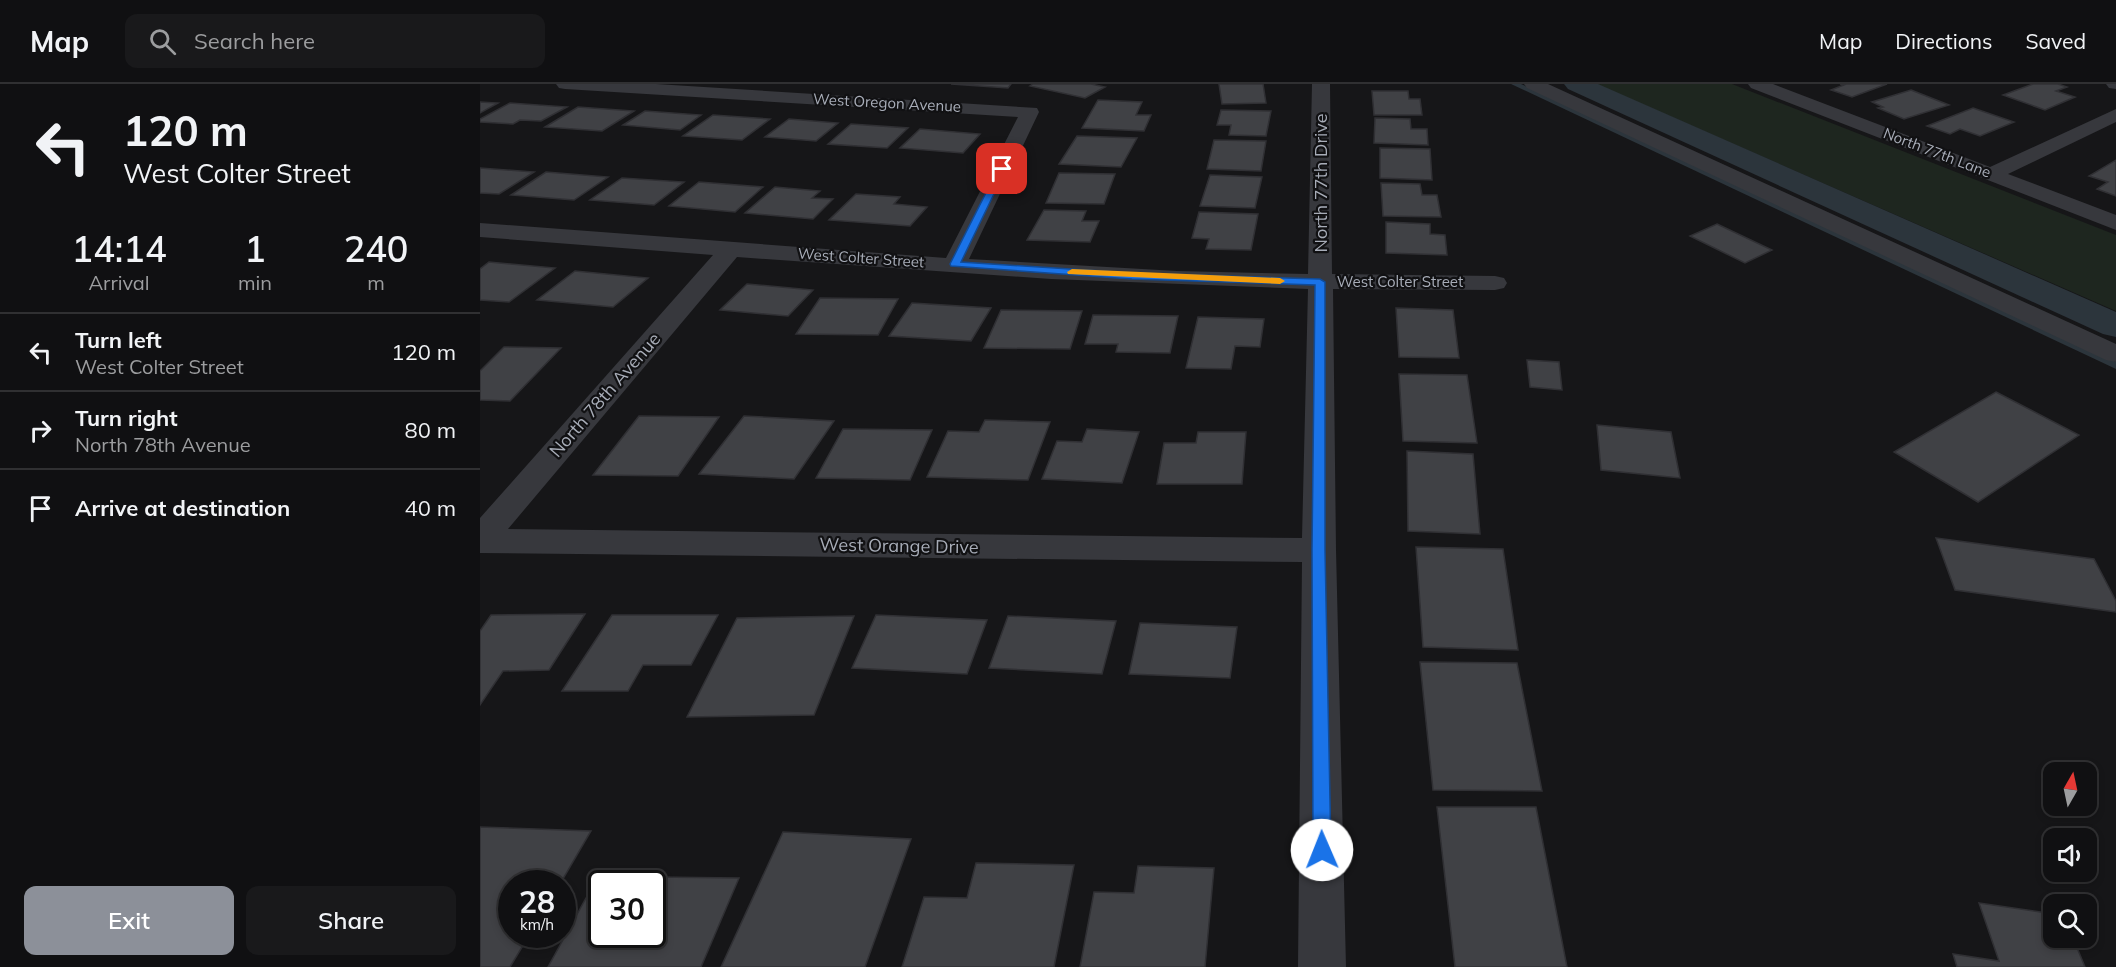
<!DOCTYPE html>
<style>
body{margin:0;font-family:Mulish,sans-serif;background:#19191b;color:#f1f3f6;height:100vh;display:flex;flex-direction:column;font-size:22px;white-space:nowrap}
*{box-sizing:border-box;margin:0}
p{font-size:20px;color:#9c9d9f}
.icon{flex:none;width:33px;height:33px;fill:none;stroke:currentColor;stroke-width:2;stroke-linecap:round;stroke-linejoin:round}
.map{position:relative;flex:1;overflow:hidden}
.panel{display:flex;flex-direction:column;background:#101012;width:480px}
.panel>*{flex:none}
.top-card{background:#101012;color:#f1f3f6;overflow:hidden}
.needle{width:39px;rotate:9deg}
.tools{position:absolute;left:1563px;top:678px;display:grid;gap:12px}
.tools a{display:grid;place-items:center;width:54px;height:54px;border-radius:12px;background:#101012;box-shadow:0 3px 9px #0003,0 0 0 2px #303032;font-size:30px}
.speed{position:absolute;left:18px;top:786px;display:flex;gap:12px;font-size:30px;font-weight:700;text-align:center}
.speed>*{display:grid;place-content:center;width:78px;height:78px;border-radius:50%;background:#101012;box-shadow:0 3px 9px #0003,0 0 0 2px #303032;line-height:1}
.speed small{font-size:15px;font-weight:400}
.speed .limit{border:3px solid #111;border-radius:9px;background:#fff;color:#111}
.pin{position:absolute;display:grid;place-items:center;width:51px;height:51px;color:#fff;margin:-26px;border-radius:12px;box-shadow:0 3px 9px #0006}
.me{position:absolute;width:66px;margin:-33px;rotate:359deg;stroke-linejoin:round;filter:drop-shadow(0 0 4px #0008)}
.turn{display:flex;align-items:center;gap:21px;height:126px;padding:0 24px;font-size:27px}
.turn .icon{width:78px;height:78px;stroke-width:2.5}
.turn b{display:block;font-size:42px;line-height:51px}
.eta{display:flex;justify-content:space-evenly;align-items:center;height:102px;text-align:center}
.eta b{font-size:36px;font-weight:600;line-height:42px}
.action{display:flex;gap:12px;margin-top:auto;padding:12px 24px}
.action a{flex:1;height:69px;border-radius:12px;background:#8c9099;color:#fff;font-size:24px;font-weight:600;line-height:69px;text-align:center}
.action a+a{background:#19191b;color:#f1f3f6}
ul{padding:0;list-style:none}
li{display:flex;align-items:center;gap:18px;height:78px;padding:0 24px;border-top:2px solid #303032}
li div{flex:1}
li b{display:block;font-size:22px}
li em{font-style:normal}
header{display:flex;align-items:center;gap:36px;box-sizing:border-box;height:84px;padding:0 30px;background:#101012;border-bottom:2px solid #303032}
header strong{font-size:28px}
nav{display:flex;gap:33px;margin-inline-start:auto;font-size:21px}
.search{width:420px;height:54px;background:#19191b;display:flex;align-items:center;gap:15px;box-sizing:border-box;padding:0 21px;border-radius:12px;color:#9c9d9f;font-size:22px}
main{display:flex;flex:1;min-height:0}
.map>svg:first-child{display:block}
.green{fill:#1e261f}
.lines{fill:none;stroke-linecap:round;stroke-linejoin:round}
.stream{fill:#2c353c;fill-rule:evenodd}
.canal{fill:#2c353c;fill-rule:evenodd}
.building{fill:#404145;stroke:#303034;stroke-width:1.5}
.minor{fill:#37383d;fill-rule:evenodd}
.route{fill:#1a73e8;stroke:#114b97;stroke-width:1.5}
.slow{fill:#f59e0b}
.labels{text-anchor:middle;stroke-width:4.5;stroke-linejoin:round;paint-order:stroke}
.far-street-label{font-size:15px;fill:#a8adb8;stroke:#111113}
.street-label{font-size:18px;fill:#a8adb8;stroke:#111113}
</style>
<header>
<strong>Map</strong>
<div class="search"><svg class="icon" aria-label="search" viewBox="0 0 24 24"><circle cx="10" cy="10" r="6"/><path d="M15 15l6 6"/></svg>Search here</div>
<nav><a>Map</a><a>Directions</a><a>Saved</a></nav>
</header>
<main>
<section class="panel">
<div class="top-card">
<div class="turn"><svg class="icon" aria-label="left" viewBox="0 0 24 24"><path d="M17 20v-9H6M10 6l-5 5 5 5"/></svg><div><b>120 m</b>West Colter Street</div></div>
</div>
<div class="eta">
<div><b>14:14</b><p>Arrival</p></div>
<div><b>1</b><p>min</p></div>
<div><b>240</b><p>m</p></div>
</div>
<ul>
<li><svg class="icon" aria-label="left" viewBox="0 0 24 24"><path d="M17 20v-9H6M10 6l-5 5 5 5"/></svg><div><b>Turn left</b><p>West Colter Street</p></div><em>120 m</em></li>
<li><svg class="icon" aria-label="right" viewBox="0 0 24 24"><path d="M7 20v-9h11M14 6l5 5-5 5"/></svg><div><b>Turn right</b><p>North 78th Avenue</p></div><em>80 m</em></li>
<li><svg class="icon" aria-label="arrive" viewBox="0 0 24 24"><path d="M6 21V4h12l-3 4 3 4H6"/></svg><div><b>Arrive at destination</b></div><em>40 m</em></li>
</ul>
<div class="action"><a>Exit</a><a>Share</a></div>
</section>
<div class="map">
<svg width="1636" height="883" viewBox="0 0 1636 883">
<rect width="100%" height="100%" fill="#161618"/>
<!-- green -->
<path class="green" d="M 1116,0 L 1252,0 L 1636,151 L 1636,227 Z"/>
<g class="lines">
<!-- stream -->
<path class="stream" d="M 1031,0 L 1041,0 L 1636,278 L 1636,285 Z"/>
<!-- canal -->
<path class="canal" d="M 1084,0 L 1118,0 L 1636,228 L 1636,253 L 1623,250 L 1088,5 Z"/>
</g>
<!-- building -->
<path class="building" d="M 471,0 L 531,0 L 528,4 Z
M 553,0 L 611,0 L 625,3 L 605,14 L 550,2 Z
M 739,0 L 783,0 L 786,19 L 742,20 Z
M 1360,0 L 1407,0 L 1372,13 L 1351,6 L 1364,1 Z
M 1553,0 L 1578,0 L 1587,3 L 1576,7 L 1595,13 L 1565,26 L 1523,11 Z
M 1431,6 L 1469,21 L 1424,35 L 1398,24 L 1403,23 L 1392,18 Z
M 892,7 L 928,7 L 929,15 L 940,15 L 942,31 L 894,31 Z
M 618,16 L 662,18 L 656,31 L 671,31 L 664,47 L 602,44 Z
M 0,18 L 18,19 L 0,29 Z
M 30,19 L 87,23 L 61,37 L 40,36 L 33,40 L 0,38 L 0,35 Z
M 98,23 L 154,27 L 122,47 L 65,43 Z
M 1493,24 L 1534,38 L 1500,52 L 1480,45 L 1470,50 L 1447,42 Z
M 741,26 L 791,27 L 786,52 L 749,51 L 751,41 L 737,41 Z
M 165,27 L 221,31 L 200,46 L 143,41 Z
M 233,31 L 290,35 L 262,56 L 203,52 Z
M 895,34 L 930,35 L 931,45 L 947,45 L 948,61 L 894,59 Z
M 309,35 L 358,39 L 336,57 L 285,53 Z
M 371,40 L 428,44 L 407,64 L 348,60 Z
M 440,45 L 500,50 L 483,69 L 420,64 Z
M 597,52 L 657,54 L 641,83 L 579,80 Z
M 734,56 L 786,57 L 781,87 L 727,85 Z
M 900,64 L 950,65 L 952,96 L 900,94 Z
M 1636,76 L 1636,112 L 1617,105 L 1628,98 L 1609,92 Z
M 0,84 L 54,88 L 19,110 L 0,109 Z
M 66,88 L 128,93 L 94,116 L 31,111 Z
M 579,89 L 635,90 L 624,120 L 566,119 Z
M 730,91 L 782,93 L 775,124 L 720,122 Z
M 142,94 L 204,98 L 174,121 L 110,116 Z
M 219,98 L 283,103 L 255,128 L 189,122 Z
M 901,99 L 940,100 L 942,111 L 957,111 L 961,133 L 903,132 Z
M 295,103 L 340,107 L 332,114 L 353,115 L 333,135 L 265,129 Z
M 376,110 L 420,113 L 414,120 L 447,123 L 430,142 L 349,136 Z
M 564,126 L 606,127 L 602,137 L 619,137 L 610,158 L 547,156 Z
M 719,128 L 778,130 L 771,166 L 726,165 L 729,155 L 712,154 Z
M 906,138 L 950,140 L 950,150 L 965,151 L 967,171 L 906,169 Z
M 1237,140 L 1292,166 L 1265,179 L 1210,152 Z
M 9,178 L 75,184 L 29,218 L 0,216 L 0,185 Z
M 95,187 L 168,194 L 133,223 L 57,216 Z
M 267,200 L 333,206 L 308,232 L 240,226 Z
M 340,214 L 418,215 L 398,251 L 316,250 Z
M 432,219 L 511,224 L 491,257 L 409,252 Z
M 916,224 L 973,226 L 979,274 L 919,273 Z
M 521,226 L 602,227 L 590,265 L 504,264 Z
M 613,231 L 698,232 L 690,269 L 636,268 L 638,260 L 605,260 Z
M 718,233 L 784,235 L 780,263 L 755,262 L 751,285 L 706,284 Z
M 24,263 L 81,264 L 30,317 L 0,316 L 0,287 Z
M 1047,276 L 1079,278 L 1082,306 L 1050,303 Z
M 919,290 L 987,291 L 997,359 L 923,357 Z
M 1516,308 L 1599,351 L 1498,418 L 1414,368 Z
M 159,332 L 239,333 L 198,392 L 113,391 Z
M 264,332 L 354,337 L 314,395 L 219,390 Z
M 505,336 L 570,338 L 548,396 L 447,393 L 468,347 L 499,348 Z
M 1117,341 L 1191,348 L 1200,394 L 1121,386 Z
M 363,345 L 452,346 L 430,396 L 336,394 Z
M 607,345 L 659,348 L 642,399 L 562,395 L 577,357 L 602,358 Z
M 718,348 L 766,348 L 762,400 L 677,400 L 684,359 L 716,359 Z
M 927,367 L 993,370 L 1000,450 L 928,447 Z
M 1456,454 L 1614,475 L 1636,517 L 1636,528 L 1475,506 Z
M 936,463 L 1023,465 L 1038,566 L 943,563 Z
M 105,530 L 69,586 L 23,587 L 0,621 L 0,547 L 11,531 Z
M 132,531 L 238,531 L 211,581 L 163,581 L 148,607 L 82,607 Z
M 396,531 L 507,536 L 487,590 L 372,584 Z
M 374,532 L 334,631 L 207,633 L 257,534 Z
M 528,532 L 636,537 L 622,590 L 509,584 Z
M 660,539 L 757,543 L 750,594 L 649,590 Z
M 940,578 L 1037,579 L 1062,707 L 953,706 Z
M 957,723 L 1056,723 L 1087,883 L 975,883 Z
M 0,743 L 111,747 L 80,800 L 32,800 L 32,850 L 50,850 L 30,883 L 0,883 Z
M 303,748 L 431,755 L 385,883 L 241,883 Z
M 496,779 L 594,781 L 574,883 L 422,883 L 444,813 L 487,814 Z
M 658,782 L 734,784 L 725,883 L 600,883 L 614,808 L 654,809 Z
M 175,793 L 259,794 L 221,883 L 68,883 L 106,814 L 122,814 L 122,850 L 172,850 L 172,800 Z
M 1499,819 L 1574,830 L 1574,854 L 1593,854 L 1605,883 L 1477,883 L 1473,870 L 1519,877 Z"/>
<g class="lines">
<!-- minor -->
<path class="minor" d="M 76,0 L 176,0 L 557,24 L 559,28 L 489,175 L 697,187 L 828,190 L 832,0 L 850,0 L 852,190 L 1015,192 L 1024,194 L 1027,199 L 1024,204 L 1015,206 L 853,205 L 856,466 L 866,883 L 818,883 L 822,478 L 0,469 L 0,434 L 233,171 L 0,153 L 0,139 L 466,174 L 538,33 L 85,5 L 79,4 ZM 257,173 L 571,195 L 828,205 L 822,454 L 28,445 Z
M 1044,0 L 1068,0 L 1636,260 L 1636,278 L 1626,276 L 1047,4 Z
M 1268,0 L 1293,0 L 1510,83 L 1636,25 L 1636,38 L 1528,90 L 1636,131 L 1636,146 L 1271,4 Z
M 1626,0 L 1636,0 L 1636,5 L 1629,4 Z"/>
</g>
<!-- route -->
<path class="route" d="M 522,82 L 526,85 L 481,178 L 652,189 L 840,195 L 845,198 L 845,466 L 851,766 L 848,772 L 842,775 L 835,772 L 833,766 L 832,466 L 835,201 L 652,195 L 471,182 L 470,180 L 518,85 Z"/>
<!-- slow -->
<path class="slow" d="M 592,185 L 800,194 L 805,197 L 800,200 L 588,190 L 587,188 Z"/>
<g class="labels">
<!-- far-street labels -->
<g class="far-street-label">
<text transform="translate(407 19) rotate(3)" y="5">West Oregon Avenue</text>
<text transform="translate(1457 69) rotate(21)" y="5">North 77th Lane</text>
<text transform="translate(381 174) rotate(4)" y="5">West Colter Street</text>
<text x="920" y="203">West Colter Street</text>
</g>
<!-- street labels -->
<g class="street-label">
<text transform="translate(841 99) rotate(-90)" y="6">North 77th Drive</text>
<text transform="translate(125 311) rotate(-49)" y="6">North 78th Avenue</text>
<text transform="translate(419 462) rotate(1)" y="6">West Orange Drive</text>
</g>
</g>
</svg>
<div class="tools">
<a><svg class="needle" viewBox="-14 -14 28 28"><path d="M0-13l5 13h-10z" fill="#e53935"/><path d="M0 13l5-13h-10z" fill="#9c9d9f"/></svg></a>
<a><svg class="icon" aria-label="sound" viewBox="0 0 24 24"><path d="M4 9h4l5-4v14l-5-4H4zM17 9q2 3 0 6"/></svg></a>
<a><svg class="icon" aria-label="search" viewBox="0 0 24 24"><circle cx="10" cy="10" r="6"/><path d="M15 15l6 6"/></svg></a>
</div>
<div class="speed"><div>28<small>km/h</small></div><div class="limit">30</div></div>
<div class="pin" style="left:522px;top:85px;background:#d93025"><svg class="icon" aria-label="arrive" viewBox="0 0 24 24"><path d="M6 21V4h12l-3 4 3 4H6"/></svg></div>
<svg class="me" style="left:842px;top:766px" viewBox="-20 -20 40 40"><circle r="19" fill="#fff"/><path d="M0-13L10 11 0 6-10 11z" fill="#1a73e8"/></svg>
</div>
</main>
